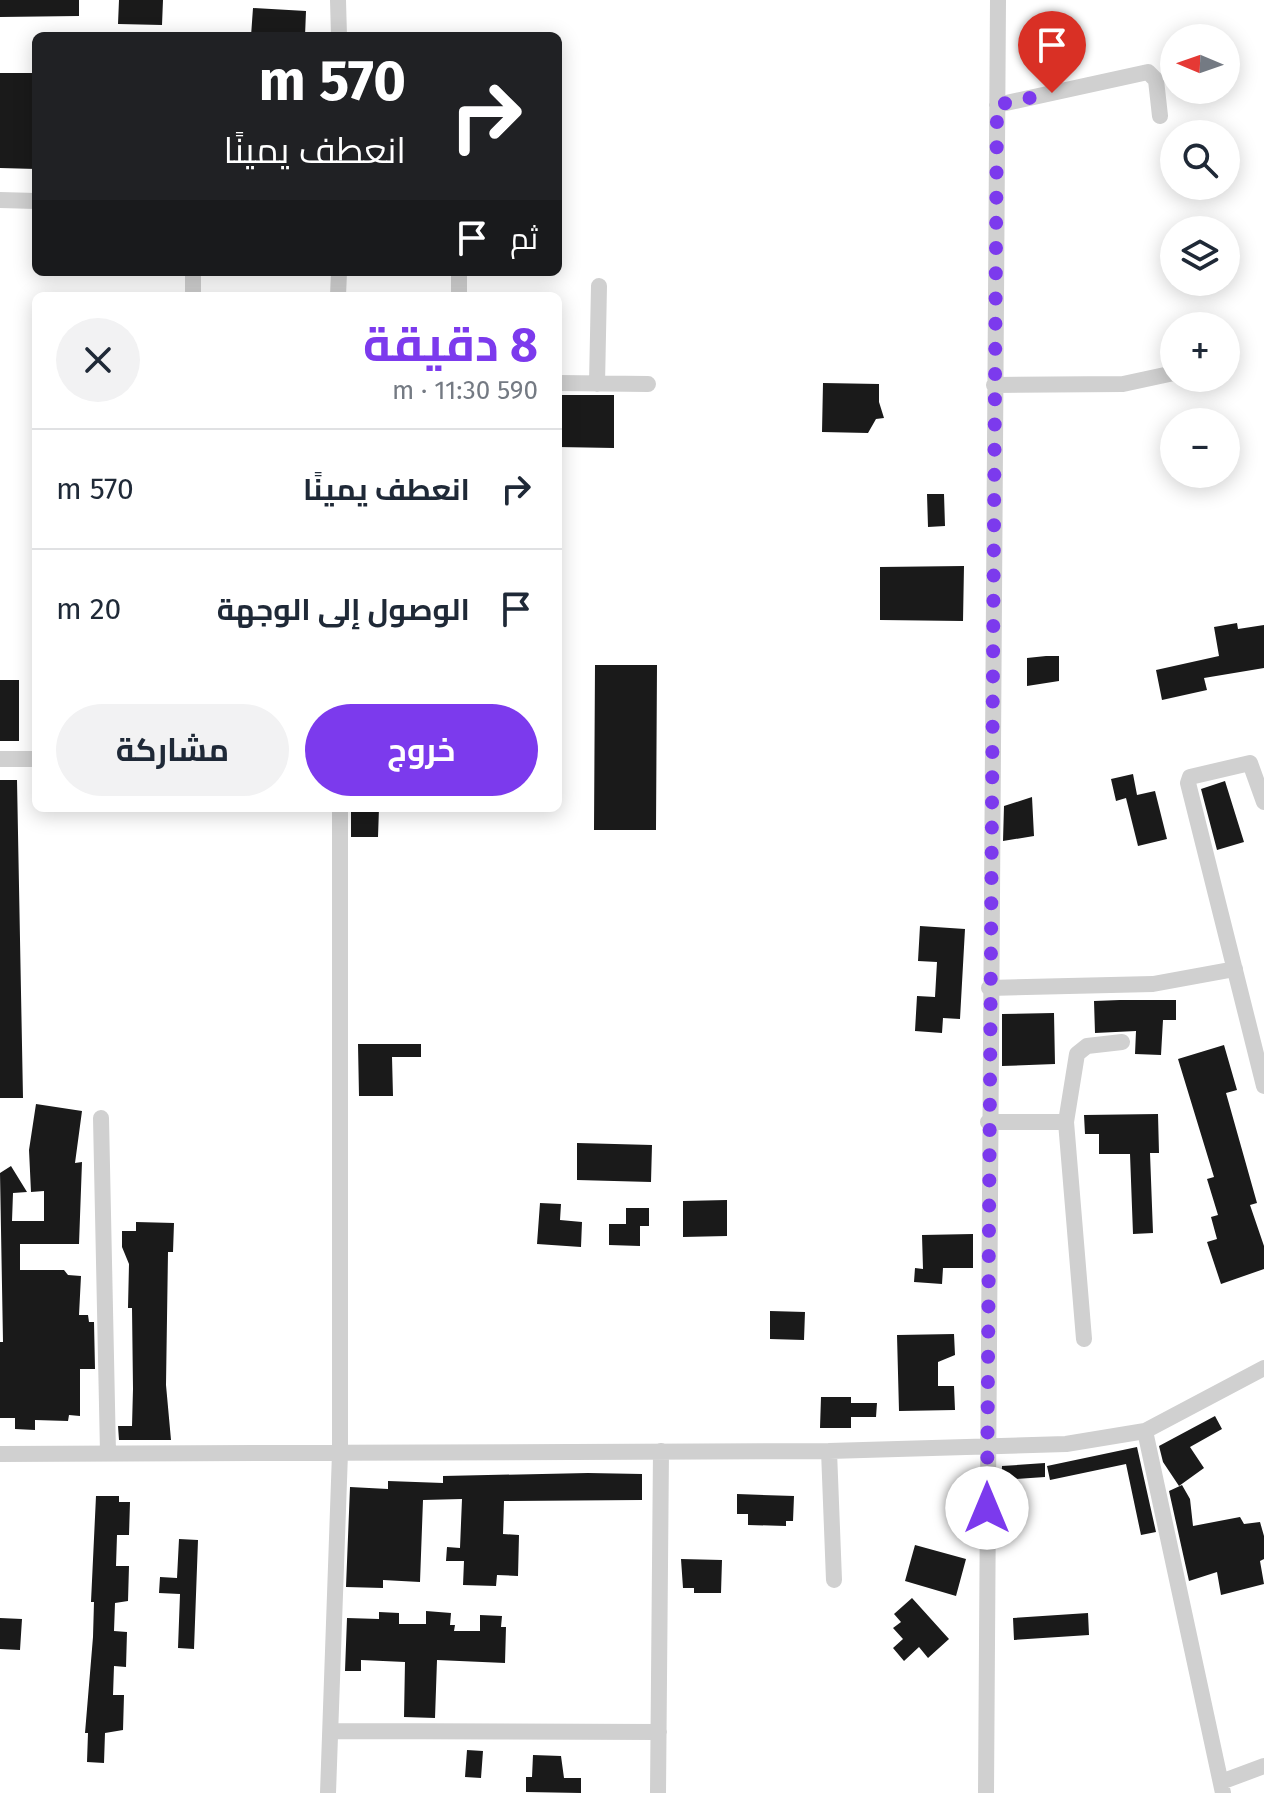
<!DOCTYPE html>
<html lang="ar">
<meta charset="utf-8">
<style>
body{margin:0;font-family:"Fira Sans",Cairo,sans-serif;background:#f2f2f3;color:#1f2937;direction:rtl;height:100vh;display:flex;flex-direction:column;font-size:30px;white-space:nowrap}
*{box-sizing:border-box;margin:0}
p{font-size:26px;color:#747a83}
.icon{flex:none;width:44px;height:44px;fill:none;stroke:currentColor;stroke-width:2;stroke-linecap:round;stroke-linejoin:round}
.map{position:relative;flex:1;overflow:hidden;direction:ltr}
.drawer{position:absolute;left:32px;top:292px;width:530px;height:520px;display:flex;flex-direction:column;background:#fff;border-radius:12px;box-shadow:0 4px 20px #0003;direction:rtl}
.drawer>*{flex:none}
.hud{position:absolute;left:32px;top:32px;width:530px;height:244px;border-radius:12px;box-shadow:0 4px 20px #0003;direction:rtl;background:#202124;color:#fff;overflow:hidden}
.needle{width:52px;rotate:272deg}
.buttons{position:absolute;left:1160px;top:24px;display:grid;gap:16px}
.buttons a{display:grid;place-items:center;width:80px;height:80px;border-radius:50%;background:#fff;box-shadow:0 4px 20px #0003;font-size:40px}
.pin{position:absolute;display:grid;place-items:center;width:68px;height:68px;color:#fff;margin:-82px -34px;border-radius:50% 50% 50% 0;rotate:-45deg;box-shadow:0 0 8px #0007}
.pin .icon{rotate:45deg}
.me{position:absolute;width:88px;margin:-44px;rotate:0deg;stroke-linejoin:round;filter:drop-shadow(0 0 6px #0008)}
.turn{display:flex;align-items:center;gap:28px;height:168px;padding:0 24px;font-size:36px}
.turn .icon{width:104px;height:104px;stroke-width:2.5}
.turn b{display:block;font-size:56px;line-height:68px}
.then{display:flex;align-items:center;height:76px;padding:0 24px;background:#0003;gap:16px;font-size:30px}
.round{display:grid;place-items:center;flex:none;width:84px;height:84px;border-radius:42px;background:#f2f2f3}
.head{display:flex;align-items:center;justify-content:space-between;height:136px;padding:0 24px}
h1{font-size:48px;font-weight:700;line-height:60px;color:#7c3aed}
.primary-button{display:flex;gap:16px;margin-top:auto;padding:16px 24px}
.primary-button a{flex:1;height:92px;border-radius:48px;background:#7c3aed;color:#fff;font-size:32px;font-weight:700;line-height:92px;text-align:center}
.primary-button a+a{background:#f2f2f3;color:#1f2937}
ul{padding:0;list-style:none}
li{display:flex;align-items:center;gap:24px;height:120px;padding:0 24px;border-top:2px solid #e0e1e3}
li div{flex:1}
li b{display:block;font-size:30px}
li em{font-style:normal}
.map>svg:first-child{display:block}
.building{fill:#1a1a1a}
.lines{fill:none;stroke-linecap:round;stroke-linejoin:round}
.street{stroke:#d0d0d0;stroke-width:16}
.route{stroke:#7c3aed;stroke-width:14;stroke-dasharray:0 25.2}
</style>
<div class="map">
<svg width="1264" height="1793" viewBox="0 0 1264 1793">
<rect width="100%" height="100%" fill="#fff"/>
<!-- building -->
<path class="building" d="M 0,0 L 79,0 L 79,16 L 0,17 Z
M 119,0 L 163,0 L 162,25 L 118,24 Z
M 253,8 L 306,11 L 305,36 L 251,36 Z
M 0,73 L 36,73 L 36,169 L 0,168 Z
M 823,383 L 879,384 L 879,402 L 884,418 L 876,419 L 868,433 L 822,432 Z
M 558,395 L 614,395 L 614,448 L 558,447 Z
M 927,494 L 944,494 L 945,526 L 928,527 Z
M 964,566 L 963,621 L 880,620 L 880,567 Z
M 1237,623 L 1238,629 L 1264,625 L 1264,668 L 1204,678 L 1207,690 L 1162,700 L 1156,670 L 1219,656 L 1214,627 Z
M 1046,656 L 1059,656 L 1059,681 L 1027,686 L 1027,658 Z
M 595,665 L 657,665 L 656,830 L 594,830 Z
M 0,680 L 19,680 L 19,741 L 0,741 Z
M 1133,774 L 1137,795 L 1155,791 L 1167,839 L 1138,846 L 1126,798 L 1116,801 L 1111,779 Z
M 0,780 L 17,780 L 23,1098 L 0,1098 Z
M 1225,781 L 1244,842 L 1217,850 L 1201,789 Z
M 1032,797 L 1034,836 L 1003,841 L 1004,806 Z
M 351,808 L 379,808 L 378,837 L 351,837 Z
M 920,926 L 965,929 L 960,1019 L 943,1018 L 942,1033 L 915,1031 L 917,996 L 935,997 L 937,962 L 918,961 Z
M 1120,1000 L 1176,1000 L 1176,1020 L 1163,1020 L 1161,1055 L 1135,1054 L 1136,1031 L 1095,1033 L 1094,1001 Z
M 1054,1013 L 1055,1064 L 1002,1066 L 1002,1014 Z
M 358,1044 L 421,1044 L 421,1057 L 392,1057 L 393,1096 L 359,1096 Z
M 1224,1045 L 1237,1090 L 1226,1093 L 1257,1203 L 1250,1205 L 1264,1246 L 1264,1269 L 1221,1284 L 1207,1242 L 1217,1239 L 1211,1217 L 1218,1215 L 1207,1179 L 1214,1177 L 1178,1059 Z
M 36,1104 L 82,1111 L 75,1163 L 82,1162 L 79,1244 L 20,1244 L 20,1270 L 64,1270 L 68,1275 L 81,1276 L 79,1315 L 88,1315 L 89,1322 L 94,1322 L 95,1369 L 80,1369 L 80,1416 L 69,1415 L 68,1421 L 35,1420 L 35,1430 L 15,1429 L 15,1418 L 0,1418 L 0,1342 L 3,1342 L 0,1173 L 11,1166 L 27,1192 L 13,1193 L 12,1221 L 44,1221 L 44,1191 L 31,1192 L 29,1150 Z
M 1158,1114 L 1159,1153 L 1150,1153 L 1153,1233 L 1133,1234 L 1130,1154 L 1099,1154 L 1099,1134 L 1085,1134 L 1084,1115 Z
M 577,1143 L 652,1145 L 651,1182 L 577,1180 Z
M 727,1200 L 727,1236 L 683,1237 L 683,1201 Z
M 540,1203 L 561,1204 L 560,1220 L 582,1222 L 581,1247 L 537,1244 Z
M 626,1208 L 649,1208 L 649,1226 L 640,1226 L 640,1246 L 609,1245 L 609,1224 L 626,1224 Z
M 136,1222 L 174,1223 L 173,1252 L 168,1252 L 166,1385 L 171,1440 L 119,1440 L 118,1426 L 132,1426 L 133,1389 L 132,1308 L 128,1308 L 129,1264 L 122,1247 L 122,1231 L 136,1231 Z
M 973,1234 L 973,1268 L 943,1268 L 942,1284 L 914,1282 L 915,1268 L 923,1269 L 922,1235 Z
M 770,1311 L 805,1312 L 804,1340 L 770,1339 Z
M 954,1334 L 955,1355 L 938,1362 L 938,1386 L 954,1386 L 955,1410 L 899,1411 L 897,1335 Z
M 821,1397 L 851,1397 L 851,1403 L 877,1403 L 876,1417 L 851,1417 L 851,1428 L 820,1428 Z
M 1215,1416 L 1222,1429 L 1190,1447 L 1204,1468 L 1179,1486 L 1163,1462 L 1159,1446 Z
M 1137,1447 L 1156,1532 L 1141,1535 L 1126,1464 L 1050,1480 L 1047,1466 Z
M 1045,1463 L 1045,1477 L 1015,1479 L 1012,1535 L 999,1534 L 1002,1466 Z
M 588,1473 L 642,1474 L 642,1500 L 504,1501 L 503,1534 L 519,1535 L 518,1576 L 497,1575 L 496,1586 L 463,1585 L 464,1561 L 446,1561 L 447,1547 L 460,1548 L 462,1499 L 423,1500 L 420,1582 L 383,1580 L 383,1588 L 346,1587 L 350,1487 L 388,1489 L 388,1481 L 443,1483 L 443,1476 Z
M 1182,1485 L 1190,1499 L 1193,1526 L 1240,1517 L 1244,1524 L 1260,1522 L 1264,1536 L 1264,1559 L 1260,1561 L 1264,1584 L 1221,1595 L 1217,1572 L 1189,1581 L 1169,1491 Z
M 737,1494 L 794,1496 L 793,1521 L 786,1521 L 786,1526 L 748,1525 L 748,1514 L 737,1514 Z
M 96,1496 L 119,1496 L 119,1502 L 130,1502 L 129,1535 L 117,1535 L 116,1566 L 129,1566 L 128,1601 L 115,1603 L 114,1631 L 127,1632 L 126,1667 L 114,1666 L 113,1695 L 124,1695 L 123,1730 L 105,1733 L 104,1763 L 87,1762 L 88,1733 L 85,1733 L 93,1637 L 94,1602 L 91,1602 Z
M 179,1539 L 198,1540 L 194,1649 L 178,1648 L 180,1594 L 159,1593 L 160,1577 L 177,1578 Z
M 915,1545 L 966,1559 L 956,1596 L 905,1581 Z
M 681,1559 L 722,1560 L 721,1593 L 694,1593 L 694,1588 L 683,1588 Z
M 912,1598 L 949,1639 L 928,1658 L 919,1647 L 904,1661 L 893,1648 L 903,1639 L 893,1628 L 901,1622 L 894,1614 Z
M 426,1611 L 451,1613 L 450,1625 L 455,1625 L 454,1631 L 480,1631 L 480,1615 L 502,1616 L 501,1627 L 506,1627 L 505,1663 L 437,1660 L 435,1718 L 404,1717 L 405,1662 L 361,1660 L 361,1671 L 345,1671 L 347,1618 L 379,1619 L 379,1612 L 399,1613 L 399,1624 L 426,1624 Z
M 1088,1613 L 1089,1635 L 1014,1640 L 1013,1618 Z
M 0,1618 L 22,1619 L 20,1650 L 0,1649 Z
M 467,1750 L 483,1751 L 481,1778 L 465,1777 Z
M 533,1755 L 561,1756 L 564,1778 L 581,1778 L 581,1793 L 526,1792 L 526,1777 L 532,1777 Z"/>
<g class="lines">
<!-- street -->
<path class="street" d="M 338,0 L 339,36
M 997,105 L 1148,72 L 1156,80 L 1160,116
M 0,200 L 36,201
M 193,272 L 193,296
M 459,276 L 459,296
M 338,296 L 339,272
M 558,383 L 648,384
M 597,384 L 599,286
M 994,385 L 1123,384 L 1174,373
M 0,759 L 36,759
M 1264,802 L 1250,763 L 1190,777 L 1188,783 L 1264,1086
M 989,988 L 1153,984 L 1235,969
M 101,1118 L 108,1453
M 988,1122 L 1066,1122 L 1084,1339
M 1066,1122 L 1077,1054 L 1087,1046 L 1122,1042
M 1145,1431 L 1223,1793
M 829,1451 L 834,1580
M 0,1454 L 829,1451 L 1066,1444 L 1145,1431 L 1264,1368
M 331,1731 L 659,1732
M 1221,1782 L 1264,1766
M 328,1793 L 340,1453 L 340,808
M 658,1793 L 661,1451
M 986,1793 L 998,0"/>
</g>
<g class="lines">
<!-- route -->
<path class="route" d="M 987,1508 L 997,105 L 1052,93"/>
</g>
</svg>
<div class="buttons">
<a><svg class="needle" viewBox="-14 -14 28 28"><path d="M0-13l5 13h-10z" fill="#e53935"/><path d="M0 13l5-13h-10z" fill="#747a83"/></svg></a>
<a><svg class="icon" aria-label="search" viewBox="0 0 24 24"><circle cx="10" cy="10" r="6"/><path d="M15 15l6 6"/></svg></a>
<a><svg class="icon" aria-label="layers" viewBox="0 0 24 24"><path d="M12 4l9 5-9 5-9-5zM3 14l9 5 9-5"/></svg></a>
<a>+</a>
<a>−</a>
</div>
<div class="pin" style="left:1052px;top:93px;background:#d93025"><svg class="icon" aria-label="arrive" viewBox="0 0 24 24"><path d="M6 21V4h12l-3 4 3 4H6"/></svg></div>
<svg class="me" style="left:987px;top:1508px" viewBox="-20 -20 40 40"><circle r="19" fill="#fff"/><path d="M0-13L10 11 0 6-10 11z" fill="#7c3aed"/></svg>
<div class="hud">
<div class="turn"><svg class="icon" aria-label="right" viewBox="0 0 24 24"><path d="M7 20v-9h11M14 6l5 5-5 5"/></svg><div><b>570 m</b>انعطف يمينًا</div></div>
<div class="then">ثم<svg class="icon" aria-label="arrive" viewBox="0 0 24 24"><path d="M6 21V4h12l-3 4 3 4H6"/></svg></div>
</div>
<section class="drawer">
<div class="head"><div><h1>8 دقيقة</h1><p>590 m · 11:30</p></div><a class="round"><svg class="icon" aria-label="close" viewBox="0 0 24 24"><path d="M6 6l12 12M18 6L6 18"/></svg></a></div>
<ul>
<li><svg class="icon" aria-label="right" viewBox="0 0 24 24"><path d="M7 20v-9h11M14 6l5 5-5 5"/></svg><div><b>انعطف يمينًا</b></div><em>570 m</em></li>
<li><svg class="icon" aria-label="arrive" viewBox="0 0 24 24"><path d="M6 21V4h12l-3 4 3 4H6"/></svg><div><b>الوصول إلى الوجهة</b></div><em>20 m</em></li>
</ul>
<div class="primary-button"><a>خروج</a><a>مشاركة</a></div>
</section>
</div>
